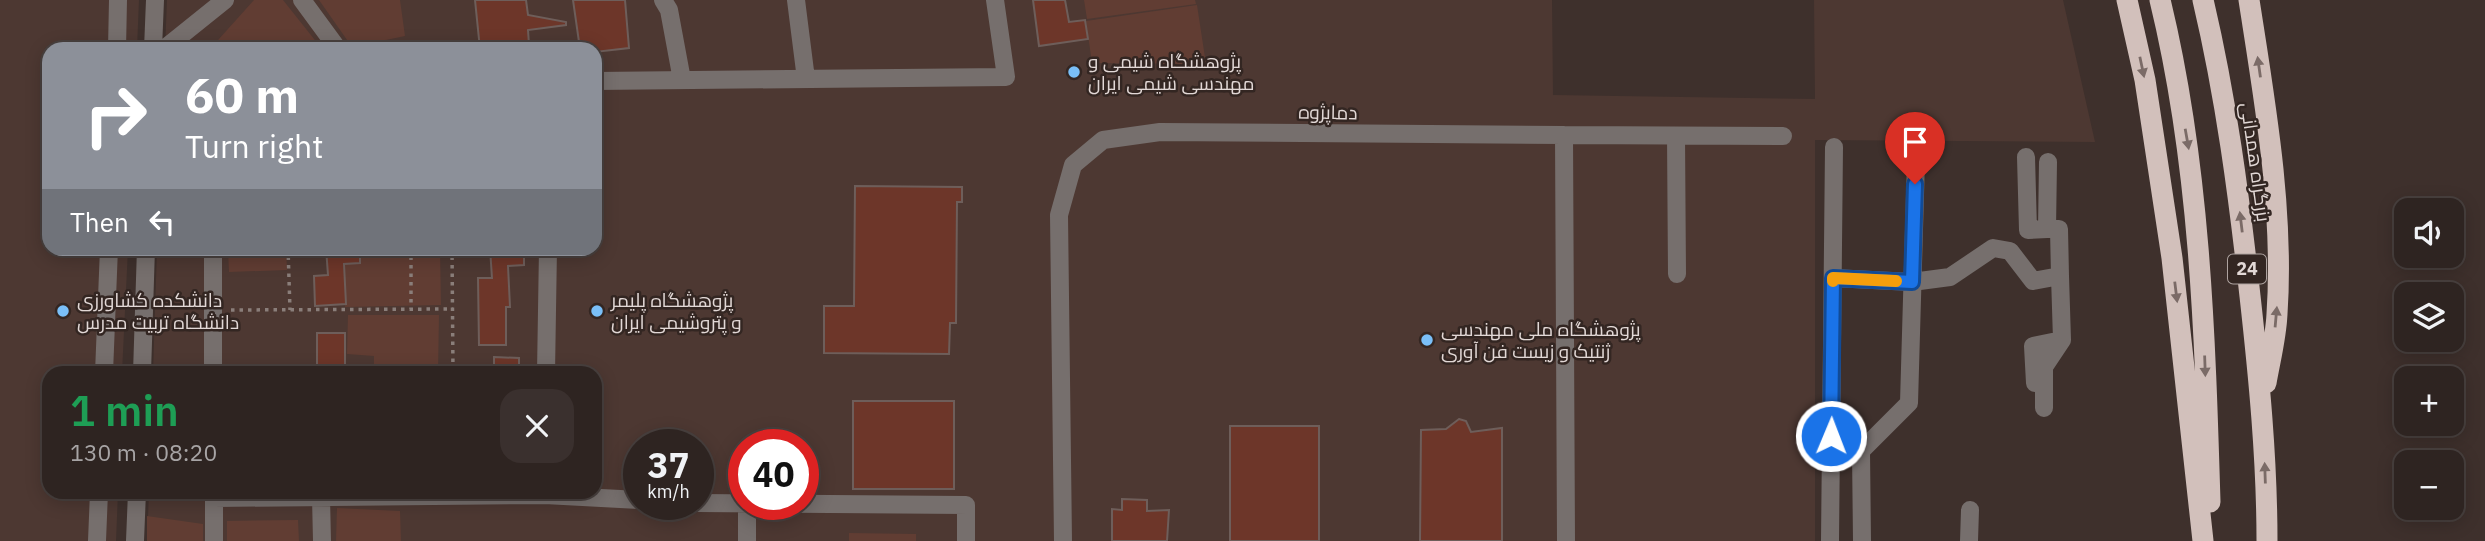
<!DOCTYPE html>
<meta charset="utf-8">
<style>
body{margin:0;font-family:"IBM Plex Sans",Cairo,sans-serif;background:#3a302e;color:#f1f3f6;height:100vh;display:flex;flex-direction:column;font-size:26px;white-space:nowrap}
*{box-sizing:border-box;margin:0}
p{font-size:23px;color:#a7a4a5}
.icon{flex:none;width:38px;height:38px;fill:none;stroke:currentColor;stroke-width:2;stroke-linecap:round;stroke-linejoin:round}
.map{position:relative;flex:1;overflow:hidden}
.drawer{position:absolute;left:42px;top:366px;width:560px;height:133px;display:flex;flex-direction:column;background:#2e2421;border-radius:21px;box-shadow:0 4px 18px #0003,0 0 0 2px #49413f}
.drawer>*{flex:none}
.top-card{position:absolute;left:42px;top:42px;width:560px;height:214px;border-radius:21px;box-shadow:0 4px 18px #0003,0 0 0 2px #49413f;background:#8c9099;color:#fff;overflow:hidden}
.controls{position:absolute;left:2394px;top:198px;display:grid;gap:14px}
.controls a{display:grid;place-items:center;width:70px;height:70px;border-radius:14px;background:#2e2421;box-shadow:0 4px 18px #0003,0 0 0 2px #49413f;font-size:35px}
.speed{position:absolute;left:623px;top:429px;display:flex;gap:14px;font-size:35px;font-weight:700;text-align:center}
.speed>*{display:grid;place-content:center;width:91px;height:91px;border-radius:50%;background:#2e2421;box-shadow:0 4px 18px #0003,0 0 0 2px #49413f;line-height:1}
.speed small{font-size:18px;font-weight:400}
.speed .limit{border:10px solid #d22;background:#fff;color:#111}
.pin{position:absolute;display:grid;place-items:center;width:60px;height:60px;color:#fff;margin:-72px -30px;border-radius:50% 50% 50% 0;rotate:-45deg;box-shadow:0 0 7px #0007}
.pin .icon{rotate:45deg}
.me{position:absolute;width:77px;margin:-38px;rotate:1deg;stroke-linejoin:round;filter:drop-shadow(0 0 5px #0008)}
.turn{display:flex;align-items:center;gap:24px;height:147px;padding:0 28px;font-size:32px}
.turn .icon{width:91px;height:91px;stroke-width:2.5}
.turn b{display:block;font-size:49px;line-height:60px}
.then{display:flex;align-items:center;height:66px;padding:0 28px;background:#0003;gap:14px;font-size:26px}
.round{display:grid;place-items:center;flex:none;width:74px;height:74px;border-radius:21px;background:#3a302e}
.head{display:flex;align-items:center;justify-content:space-between;height:119px;padding:0 28px}
h1{font-size:42px;font-weight:600;line-height:52px;color:#1e9e55}
.map>svg:first-child{display:block}
.built{fill:#4d3832;fill-rule:evenodd}
.green{fill:#613d33}
.building{fill:#6d3629;stroke:#6e5e5a;stroke-width:2}
.lines{fill:none;stroke-linecap:round;stroke-linejoin:round}
.path{stroke:#8a7e7a;stroke-width:3.5;stroke-dasharray:3.5 5;stroke-linecap:butt}
.minor{stroke:#766f6d;stroke-width:18}
.highway{stroke:#d2c0bb;stroke-width:21}
.oneway{fill:#7b6b67}
.route-casing{stroke:#114b97;stroke-width:18}
.route{stroke:#1a73e8;stroke-width:12}
.slow{stroke:#f59e0b;stroke-width:12}
.poi-dot{fill:#7abff8;stroke:#332622;stroke-width:2.5}
.labels{text-anchor:middle;stroke-width:5;stroke-linejoin:round;paint-order:stroke}
.shield{fill:#332622;stroke:#aea3a0;stroke-width:2}
.shield-label{font-size:18px;font-weight:bold;fill:#e2d8d6}
.poi-label{font-size:19px;fill:#e2d8d6;stroke:#332622;text-anchor:start}
.street-label{font-size:19px;fill:#e2d8d6;stroke:#332622}
</style>
<div class="map">
<svg width="2485" height="541" viewBox="0 0 2485 541">
<rect width="100%" height="100%" fill="#3e302c"/>
<!-- built -->
<path class="built" d="M 0,0 L 139,0 L 137,49 L 49,49 L 49,248 L 128,249 L 122,373 L 49,373 L 49,492 L 118,492 L 116,541 L 0,541 Z
M 167,0 L 1552,0 L 1553,95 L 1815,99 L 1814,0 L 2063,0 L 2095,142 L 1815,140 L 1815,541 L 147,541 L 149,492 L 595,492 L 595,373 L 153,373 L 157,249 L 595,248 L 595,49 L 165,49 ZM 639,444 L 698,444 L 698,504 L 639,504 ZM 744,444 L 803,444 L 803,504 L 744,504 Z"/>
<!-- green -->
<path class="green" d="M 254,0 L 283,0 L 322,49 L 210,49 Z
M 319,0 L 400,0 L 405,36 L 352,47 Z
M 1084,0 L 1195,0 L 1196,4 L 1087,19 Z
M 1197,5 L 1206,64 L 1092,63 L 1086,21 Z
M 228,249 L 286,249 L 287,270 L 229,272 Z
M 344,249 L 440,249 L 441,305 L 345,307 Z
M 348,315 L 439,315 L 438,373 L 374,373 L 374,356 L 347,354 Z
M 337,508 L 400,511 L 401,541 L 336,541 Z
M 147,516 L 203,524 L 203,541 L 147,541 Z
M 298,520 L 299,541 L 227,541 L 227,521 Z
M 849,533 L 916,534 L 916,541 L 849,541 Z"/>
<!-- building -->
<path class="building" d="M 475,0 L 526,0 L 528,15 L 566,22 L 566,25 L 528,30 L 529,45 L 480,49 Z
M 573,0 L 625,0 L 629,48 L 595,52 L 595,49 L 580,49 Z
M 1033,0 L 1065,0 L 1069,22 L 1085,20 L 1088,39 L 1039,46 Z
M 855,186 L 962,187 L 962,202 L 957,202 L 956,323 L 950,323 L 949,354 L 824,353 L 824,306 L 854,306 Z
M 326,248 L 360,248 L 360,263 L 344,264 L 346,304 L 315,306 L 314,276 L 328,275 Z
M 490,248 L 524,248 L 524,265 L 508,266 L 510,307 L 506,307 L 506,345 L 479,345 L 478,278 L 492,278 Z
M 317,333 L 345,333 L 345,373 L 317,373 Z
M 494,357 L 519,358 L 519,373 L 494,373 Z
M 853,401 L 954,401 L 954,489 L 853,489 Z
M 1459,419 L 1466,421 L 1471,432 L 1502,428 L 1502,541 L 1420,541 L 1421,430 L 1446,429 Z
M 1230,426 L 1319,426 L 1319,541 L 1230,541 Z
M 1122,499 L 1147,500 L 1147,511 L 1169,510 L 1167,541 L 1112,541 L 1112,509 L 1122,510 Z"/>
<g class="lines">
<!-- path -->
<path class="path" d="M 288,248 L 290,310
M 411,248 L 411,309
M 452,248 L 453,373
M 231,310 L 453,309"/>
<!-- minor -->
<path class="minor" d="M 302,0 L 338,49
M 663,0 L 669,10 L 682,80
M 796,0 L 806,79
M 117,49 L 118,0
M 153,49 L 155,0
M 164,49 L 225,0
M 595,81 L 1006,77 L 995,0
M 1564,135 L 1783,136
M 1676,136 L 1677,274
M 2026,157 L 2028,230 L 2047,229
M 2048,162 L 2047,229 L 2059,229 L 2060,276
M 213,248 L 213,373
M 1833,278 L 1912,282 L 1950,277 L 1993,248 L 2010,251 L 2033,281 L 2060,276 L 2062,340 L 2044,367 L 2044,408
M 104,373 L 109,248
M 142,373 L 146,248
M 546,373 L 548,248
M 2035,383 L 2033,346 L 2062,340
M 214,492 L 214,541
M 545,492 L 545,495 L 639,500
M 321,497 L 322,541
M 214,498 L 545,495
M 698,503 L 966,505 L 966,541
M 747,505 L 747,541
M 97,541 L 99,492
M 135,541 L 137,492
M 1063,541 L 1059,215 L 1073,165 L 1103,140 L 1160,132 L 1564,135 L 1566,541
M 1830,541 L 1834,147
M 1862,541 L 1861,451 L 1909,403 L 1916,160
M 1969,541 L 1970,510"/>
<!-- highway -->
<path class="highway" d="M 2127,0 L 2145,80 L 2172,258 L 2203,541
M 2160,0 C 2200,164 2205,334 2210,502
M 2203,0 C 2226,97 2239,196 2250,296 C 2259,377 2267,459 2267,541
M 2249,0 C 2265,103 2284,210 2277,314 C 2276,337 2270,360 2266,383"/>
</g>
<!-- one-way arrows -->
<defs><path id="oneway-solid" d="M-6-.8H1V-3.2L6.5 0L1 3.2V.8H-6Z" transform="scale(1.75)"/></defs>
<g class="oneway">
<use href="#oneway-solid" transform="translate(2142 67) rotate(78)"/>
<use href="#oneway-solid" transform="translate(2259 67) rotate(-98)"/>
<use href="#oneway-solid" transform="translate(2187 139) rotate(80)"/>
<use href="#oneway-solid" transform="translate(2241 222) rotate(-97)"/>
<use href="#oneway-solid" transform="translate(2176 292) rotate(83)"/>
<use href="#oneway-solid" transform="translate(2276 317) rotate(-85)"/>
<use href="#oneway-solid" transform="translate(2205 366) rotate(88)"/>
<use href="#oneway-solid" transform="translate(2265 473) rotate(-92)"/>
</g>
<g class="lines">
<!-- route casing -->
<g class="route-casing">
<path id="route" d="M 1831,436 L 1833,278 L 1912,282 L 1915,184"/>
</g>
<!-- route -->
<use href="#route" class="route"/>
<!-- slow -->
<path class="slow" d="M 1833,281 L 1833,278 L 1896,281"/>
</g>
<!-- markers -->
<g class="poi-dot">
<circle cx="1074" cy="72" r="7"/>
<circle cx="63" cy="311" r="7"/>
<circle cx="597" cy="311" r="7"/>
<circle cx="1427" cy="340" r="7"/>
</g>
<g class="labels">
<!-- shield labels -->
<rect class="shield" x="2228" y="254.5" width="38" height="29" rx="5"/>
<g class="shield-label">
<text x="2247" y="275">24</text>
</g>
<!-- poi labels -->
<g class="poi-label">
<text x="1088" y="68">پژوهشگاه شیمی و<tspan x="1088" dy="22">مهندسی شیمی ایران</tspan></text>
<text x="77" y="307">دانشکده کشاورزی<tspan x="77" dy="22">دانشگاه تربیت مدرس</tspan></text>
<text x="611" y="307">پژوهشگاه پلیمر<tspan x="611" dy="22">و پتروشیمی ایران</tspan></text>
<text x="1441" y="336">پژوهشگاه ملی مهندسی<tspan x="1441" dy="22">ژنتیک و زیست فن آوری</tspan></text>
</g>
<!-- street labels -->
<g class="street-label">
<text transform="translate(1328 112) rotate(1)" y="7">دماپژوه</text>
<text transform="translate(2256 162) rotate(82)" y="7">بزرگراه همدانی</text>
</g>
</g>
</svg>
<div class="controls">
<a><svg class="icon" aria-label="sound" viewBox="0 0 24 24"><path d="M4 9h4l5-4v14l-5-4H4zM17 9q2 3 0 6"/></svg></a>
<a><svg class="icon" aria-label="layers" viewBox="0 0 24 24"><path d="M12 4l9 5-9 5-9-5zM3 14l9 5 9-5"/></svg></a>
<a>+</a>
<a>−</a>
</div>
<div class="speed"><div>37<small>km/h</small></div><div class="limit">40</div></div>
<div class="pin" style="left:1915px;top:184px;background:#d93025"><svg class="icon" aria-label="arrive" viewBox="0 0 24 24"><path d="M6 21V4h12l-3 4 3 4H6"/></svg></div>
<svg class="me" style="left:1831px;top:436px" viewBox="-20 -20 40 40"><circle r="17" fill="#1a73e8" stroke="#fff" stroke-width="3"/><path d="M0-11L8 9 0 5-8 9z" fill="#fff"/></svg>
<div class="top-card">
<div class="turn"><svg class="icon" aria-label="right" viewBox="0 0 24 24"><path d="M7 20v-9h11M14 6l5 5-5 5"/></svg><div><b>60 m</b>Turn right</div></div>
<div class="then">Then<svg class="icon" aria-label="left" viewBox="0 0 24 24"><path d="M17 20v-9H6M10 6l-5 5 5 5"/></svg></div>
</div>
<section class="drawer">
<div class="head"><div><h1>1 min</h1><p>130 m · 08:20</p></div><a class="round"><svg class="icon" aria-label="close" viewBox="0 0 24 24"><path d="M6 6l12 12M18 6L6 18"/></svg></a></div>
</section>
</div>
